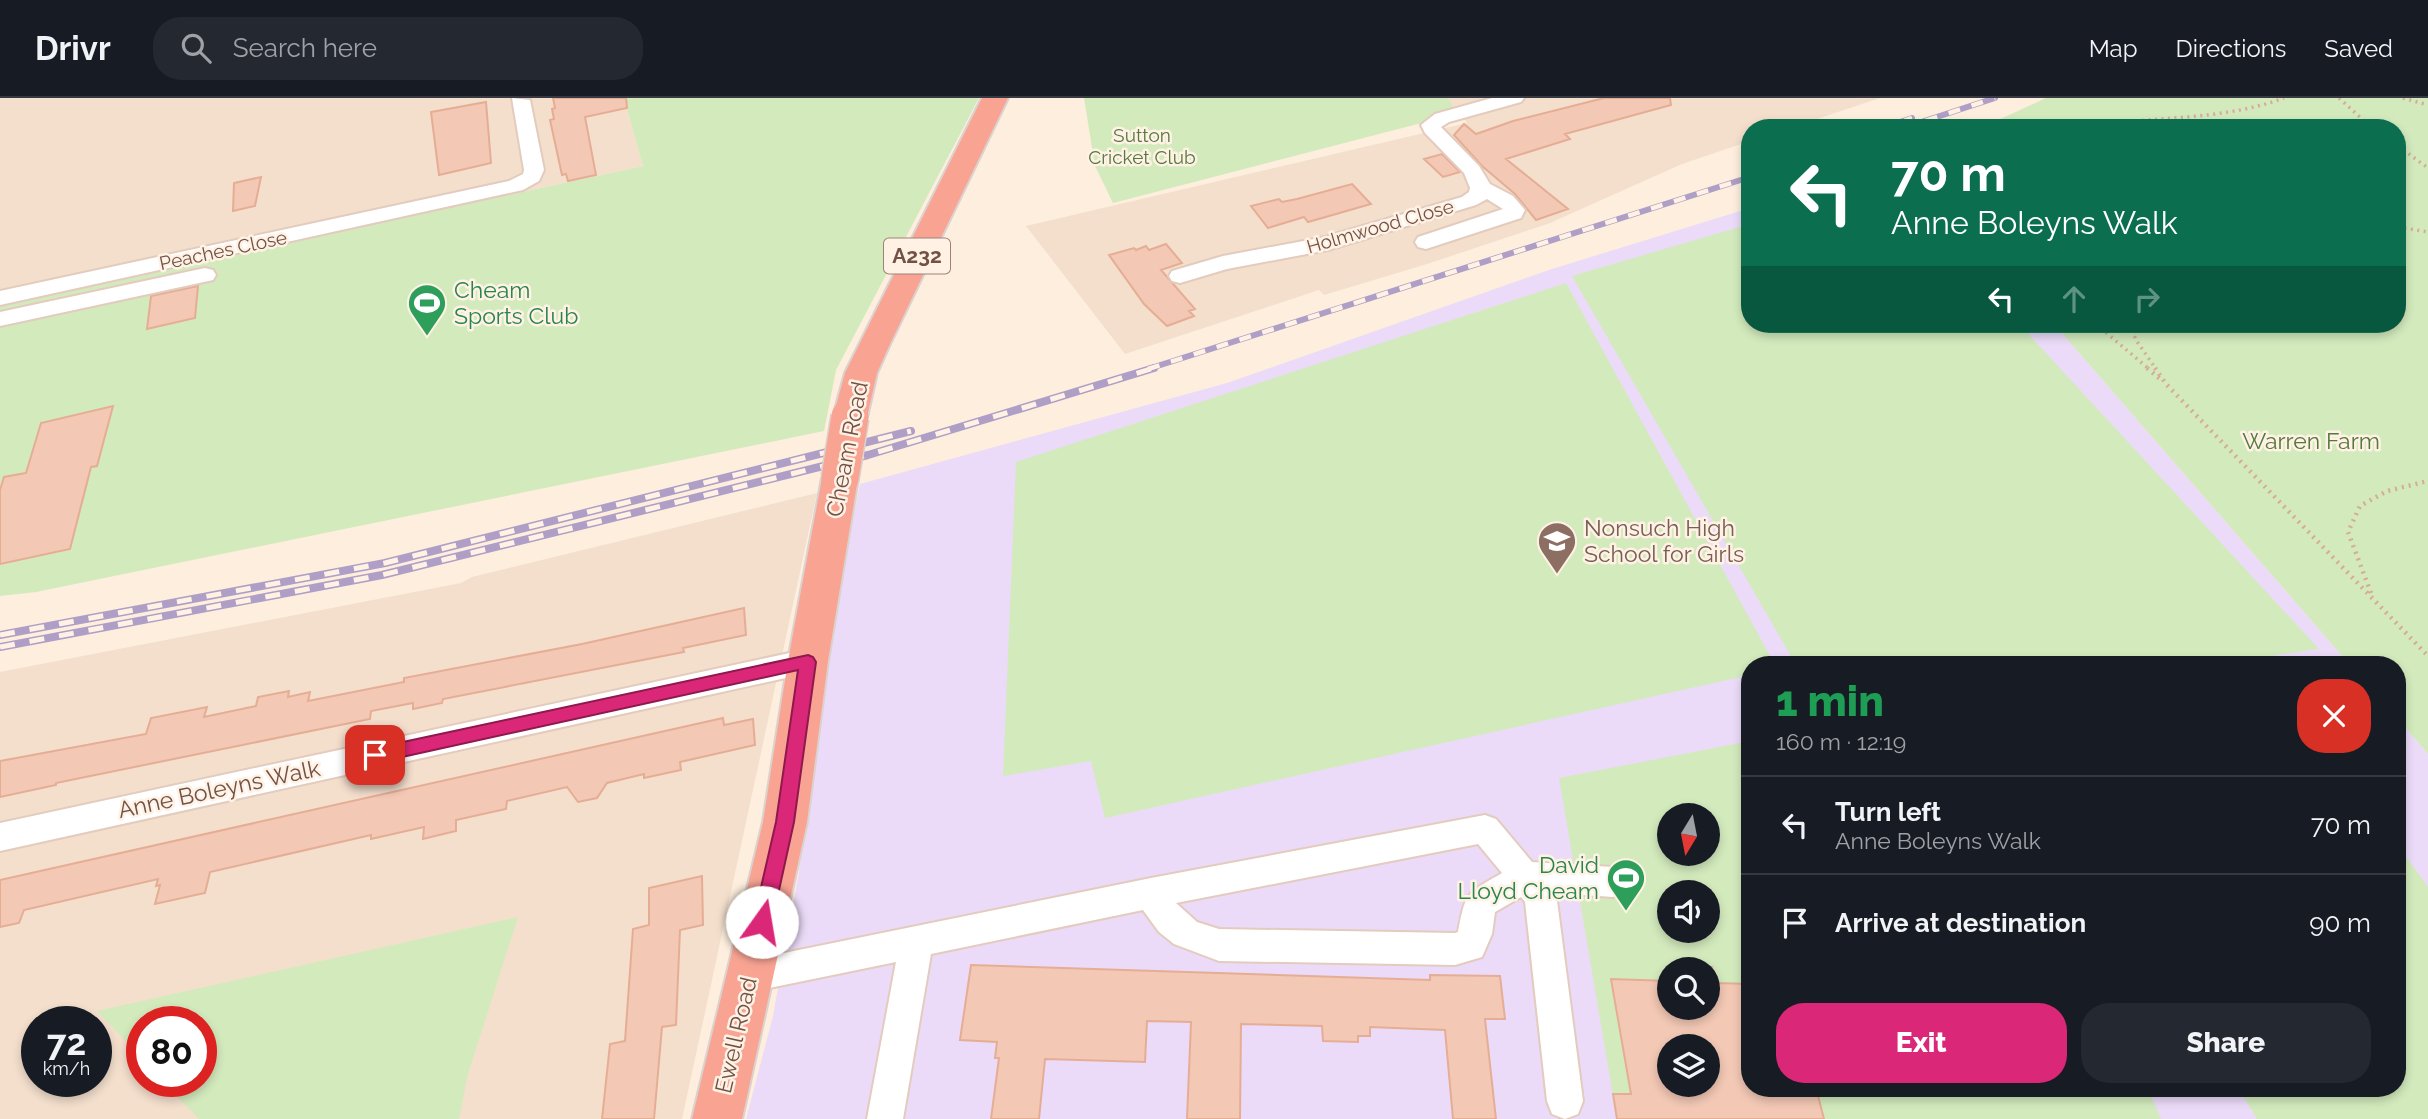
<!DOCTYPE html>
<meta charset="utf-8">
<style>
body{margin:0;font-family:Raleway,sans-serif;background:#242831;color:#f1f3f6;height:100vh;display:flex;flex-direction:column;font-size:26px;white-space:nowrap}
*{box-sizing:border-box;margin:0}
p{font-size:23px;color:#9ea1a6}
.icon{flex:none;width:38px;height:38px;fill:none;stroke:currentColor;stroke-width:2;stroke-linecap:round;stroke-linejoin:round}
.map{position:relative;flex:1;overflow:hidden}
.drawer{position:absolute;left:1741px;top:558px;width:665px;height:441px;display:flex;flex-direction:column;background:#171b24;border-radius:28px;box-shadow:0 4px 10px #0003}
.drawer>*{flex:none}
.banner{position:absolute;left:1741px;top:21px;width:665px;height:214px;border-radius:28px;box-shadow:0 4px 10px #0003;background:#0b6e4f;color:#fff;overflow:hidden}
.needle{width:46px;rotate:190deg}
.fabs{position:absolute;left:1657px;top:705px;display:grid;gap:14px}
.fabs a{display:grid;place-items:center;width:63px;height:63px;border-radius:50%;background:#171b24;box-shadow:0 4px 10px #0003;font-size:35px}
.speed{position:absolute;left:21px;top:908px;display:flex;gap:14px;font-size:35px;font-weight:700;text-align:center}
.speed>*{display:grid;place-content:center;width:91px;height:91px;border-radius:50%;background:#171b24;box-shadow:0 4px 10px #0003;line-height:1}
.speed small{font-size:18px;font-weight:400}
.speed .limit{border:10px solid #d22;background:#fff;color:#111}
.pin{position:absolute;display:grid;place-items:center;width:60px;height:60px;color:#fff;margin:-30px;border-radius:14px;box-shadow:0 4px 10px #0006}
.me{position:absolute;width:77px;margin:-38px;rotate:13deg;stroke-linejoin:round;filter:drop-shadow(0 0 5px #0008)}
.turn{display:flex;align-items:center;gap:24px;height:147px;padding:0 35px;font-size:32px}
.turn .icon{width:91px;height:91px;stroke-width:2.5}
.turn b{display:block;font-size:49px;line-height:60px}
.lanes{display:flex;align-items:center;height:66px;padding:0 35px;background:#0003;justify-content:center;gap:35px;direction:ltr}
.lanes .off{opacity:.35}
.round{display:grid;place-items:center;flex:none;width:74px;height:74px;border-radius:28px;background:#242831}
.overview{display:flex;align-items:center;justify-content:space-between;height:119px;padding:0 35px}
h1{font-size:42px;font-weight:800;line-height:52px;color:#1e9e55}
.action{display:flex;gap:14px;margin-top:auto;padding:14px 35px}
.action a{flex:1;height:80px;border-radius:28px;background:#db2777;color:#fff;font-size:28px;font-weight:800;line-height:80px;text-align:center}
.action a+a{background:#242831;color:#f1f3f6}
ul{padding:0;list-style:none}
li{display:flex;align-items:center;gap:21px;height:98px;padding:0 35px;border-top:2px solid #363941}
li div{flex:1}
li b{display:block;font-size:26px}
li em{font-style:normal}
header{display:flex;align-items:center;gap:42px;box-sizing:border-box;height:98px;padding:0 35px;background:#171b24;border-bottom:2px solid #363941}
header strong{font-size:33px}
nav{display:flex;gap:38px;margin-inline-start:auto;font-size:24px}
.search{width:490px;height:63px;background:#242831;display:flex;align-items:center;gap:18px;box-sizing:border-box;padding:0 24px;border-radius:28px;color:#9ea1a6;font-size:26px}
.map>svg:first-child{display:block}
.residential{fill:#f4dfcd;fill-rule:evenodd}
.education{fill:#ebdbf8;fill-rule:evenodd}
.green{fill:#d3eabd;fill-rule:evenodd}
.building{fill:#f3c8b5;stroke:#e6ad95;stroke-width:2;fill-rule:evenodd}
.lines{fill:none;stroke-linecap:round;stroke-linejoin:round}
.minor-casing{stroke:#e3cbbd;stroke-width:4}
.highway-casing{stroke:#dbd2cf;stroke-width:4}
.path-far1{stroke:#d7ab99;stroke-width:3.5;stroke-dasharray:2 4.5;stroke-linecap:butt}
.path{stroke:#d7ab99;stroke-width:4.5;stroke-dasharray:2 5;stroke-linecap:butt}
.minor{fill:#fff;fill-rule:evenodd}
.highway{fill:#f9a493;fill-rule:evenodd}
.rail-far1-casing{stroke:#af9ec5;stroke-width:6}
.rail-casing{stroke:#af9ec5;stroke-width:8}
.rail-far1{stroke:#fff2e5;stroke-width:4.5;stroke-dasharray:12;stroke-linecap:butt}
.rail{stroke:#fff2e5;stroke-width:5;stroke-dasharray:15;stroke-linecap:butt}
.highway-bridge-casing{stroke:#dbd2cf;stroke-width:40;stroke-linecap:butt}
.highway-bridge{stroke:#f9a493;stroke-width:37}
.route{fill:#db2777;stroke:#8e194d;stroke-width:2}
.labels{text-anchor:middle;stroke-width:5;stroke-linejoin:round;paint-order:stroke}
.far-park-label{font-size:19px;fill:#54793e;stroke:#fff2e5}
.far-street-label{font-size:19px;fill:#735246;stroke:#fff2e5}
.shield{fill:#fff2e5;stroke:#9d8276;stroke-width:2}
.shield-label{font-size:21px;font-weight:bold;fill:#735246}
.leisure-label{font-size:23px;fill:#27864d;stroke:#fff2e5;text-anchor:start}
.park-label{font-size:23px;fill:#54793e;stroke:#fff2e5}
.street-label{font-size:23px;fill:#735246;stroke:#fff2e5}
.education-label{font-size:23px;fill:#785e54;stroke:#fff2e5;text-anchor:start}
</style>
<header>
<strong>Drivr</strong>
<div class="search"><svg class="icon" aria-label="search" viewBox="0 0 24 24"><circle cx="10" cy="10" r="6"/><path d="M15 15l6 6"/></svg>Search here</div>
<nav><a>Map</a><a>Directions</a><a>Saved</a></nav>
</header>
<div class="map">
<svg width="2428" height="1021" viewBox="0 0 2428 1021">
<rect width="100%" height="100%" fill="#fdeede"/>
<!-- residential -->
<path class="residential" d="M 0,0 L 624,0 L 643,68 L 0,206 Z
M 1447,0 L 1880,0 L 1790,30 L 1750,30 L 1750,43 L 1682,66 L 1550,125 L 1427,166 L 1324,197 L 1319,192 L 1125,256 L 1026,128 L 1467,25 Z
M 817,395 L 682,1021 L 0,1021 L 0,574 L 461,485 L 472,479 ZM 37,924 L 96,924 L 96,984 L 37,984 ZM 142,924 L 201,924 L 201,984 L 142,984 Z"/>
<!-- education -->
<path class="education" d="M 1750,110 L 1750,226 L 2054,226 L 2350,567 L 1750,567 L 1750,990 L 2398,990 L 2398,621 L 2428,656 L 2428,1021 L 746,1021 L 773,918 L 799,774 L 823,571 L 860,386 L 1227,285 L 1552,171 ZM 1670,718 L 1708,718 L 1708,756 L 1670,756 ZM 1670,794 L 1708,794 L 1708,833 L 1670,833 ZM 1670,872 L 1708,872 L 1708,910 L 1670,910 ZM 1670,948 L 1708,948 L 1708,987 L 1670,987 Z"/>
<!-- green -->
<path class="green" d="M 624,0 L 979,0 L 836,272 L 824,333 L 36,494 L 0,498 L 0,206 L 643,68 Z
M 1084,0 L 1447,0 L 1460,15 L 1113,105 L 1095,68 Z
M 2046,0 L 2428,0 L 2428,656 L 2398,621 L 2398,567 L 2350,567 L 2054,226 L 2398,226 L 2398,30 L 1981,30 Z
M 1750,126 L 1750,226 L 2019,226 L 2319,551 L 2210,567 L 1796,567 L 1572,178 Z
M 1566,185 L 1775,567 L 1750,567 L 1750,577 L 1105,720 L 1091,663 L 1003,678 L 1016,364 Z
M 1750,643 L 1750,990 L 2148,991 L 2161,1021 L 1617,1021 L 1559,680 ZM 1670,718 L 1708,718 L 1708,756 L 1670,756 ZM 1670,794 L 1708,794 L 1708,833 L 1670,833 ZM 1670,872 L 1708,872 L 1708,910 L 1670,910 ZM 1670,948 L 1708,948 L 1708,987 L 1670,987 Z
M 2398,747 L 2428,789 L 2428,1021 L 2257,1021 L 2239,991 L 2398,990 Z
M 518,819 L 468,976 L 459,1021 L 199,1021 L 163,984 L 201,984 L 201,924 L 142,924 L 142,960 L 97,913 Z"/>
<!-- building -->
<path class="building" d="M 553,0 L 626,0 L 627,10 L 585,19 L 596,77 L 568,83 L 566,76 L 562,77 L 550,22 L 554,21 L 552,11 L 555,10 Z
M 1604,0 L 1670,0 L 1671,7 L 1565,36 L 1570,41 L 1506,61 L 1568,111 L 1536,122 L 1515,96 L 1482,68 L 1454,37 L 1464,26 L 1476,36 L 1513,23 Z
M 486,4 L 491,65 L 439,77 L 431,14 Z
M 1442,56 L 1460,74 L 1443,79 L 1424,61 Z
M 261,79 L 255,108 L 233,113 L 234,85 Z
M 1352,86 L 1371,106 L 1308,124 L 1304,119 L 1268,130 L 1251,108 L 1279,101 L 1282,104 L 1297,101 Z
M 1166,146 L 1182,165 L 1161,172 L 1195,211 L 1189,213 L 1194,218 L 1167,228 L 1144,206 L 1109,157 L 1134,150 L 1136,152 L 1146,148 L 1149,152 Z
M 198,188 L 195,220 L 147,231 L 151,198 Z
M 113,308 L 97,368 L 91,369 L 70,451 L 0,466 L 0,392 L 4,379 L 26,375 L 41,325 Z
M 744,510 L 746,537 L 683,550 L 684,554 L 443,601 L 442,605 L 413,611 L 413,605 L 371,613 L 370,621 L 56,685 L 56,687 L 0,699 L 0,663 L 146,636 L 151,620 L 207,609 L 204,619 L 256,608 L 258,599 L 289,593 L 288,599 L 310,594 L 308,603 L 404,584 L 404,580 L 582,546 Z
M 723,620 L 724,627 L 753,621 L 755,647 L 680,664 L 681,672 L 644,680 L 644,676 L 607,685 L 597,700 L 578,704 L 567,689 L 507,703 L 506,711 L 456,722 L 456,733 L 423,741 L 424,729 L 371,741 L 371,737 L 210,774 L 205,795 L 155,806 L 160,787 L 156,788 L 158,781 L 24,812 L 19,825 L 0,829 L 0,782 Z
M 702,778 L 703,827 L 680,832 L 676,927 L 662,929 L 654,1021 L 602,1021 L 610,946 L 625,943 L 633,831 L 649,827 L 649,790 Z
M 971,867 L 1430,882 L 1430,877 L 1500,878 L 1505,921 L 1485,921 L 1496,1021 L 1453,1021 L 1445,932 L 1370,929 L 1370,938 L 1358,938 L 1358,944 L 1323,943 L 1322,928 L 1241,926 L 1240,1021 L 1187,1021 L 1191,924 L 1147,923 L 1145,964 L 1045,961 L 1039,1021 L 991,1021 L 999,960 L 995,960 L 997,944 L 960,942 Z
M 1685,869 L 1712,869 L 1716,885 L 1750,886 L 1750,990 L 1816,990 L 1824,1021 L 1617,1021 L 1613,996 L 1631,996 L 1611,881 L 1670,883 L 1670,910 L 1708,910 L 1708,872 L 1685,872 ZM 1670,948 L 1708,948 L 1708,987 L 1670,987 Z"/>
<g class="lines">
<!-- minor casing -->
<g class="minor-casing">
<path id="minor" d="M 512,0 L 530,2 L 544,72 L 539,83 L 523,92 L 0,207 L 0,193 L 509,83 L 523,76 L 524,72 Z
M 1492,0 L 1524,0 L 1521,4 L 1449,24 L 1441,29 L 1479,68 L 1490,86 L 1513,98 L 1525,112 L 1521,120 L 1426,151 L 1418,149 L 1415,144 L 1418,139 L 1503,111 L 1487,101 L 1476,107 L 1328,152 L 1227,171 L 1180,185 L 1172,183 L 1169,178 L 1172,173 L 1223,158 L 1325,139 L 1462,99 L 1469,94 L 1470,90 L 1464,75 L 1425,35 L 1421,27 L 1435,16 Z
M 205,170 L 213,172 L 216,177 L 213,182 L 0,228 L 0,214 Z
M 808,551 L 818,555 L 822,563 L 818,571 L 808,575 L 0,753 L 0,725 Z
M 1485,717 L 1496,721 L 1532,764 L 1613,769 L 1625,774 L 1629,784 L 1625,794 L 1613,799 L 1556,795 L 1583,1003 L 1578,1016 L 1565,1021 L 1552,1016 L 1547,1003 L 1525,804 L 1521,799 L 1495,814 L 1492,836 L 1482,859 L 1455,867 L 1219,863 L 1174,846 L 1159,834 L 1143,812 L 931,856 L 903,1021 L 867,1021 L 896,864 L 750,894 L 738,890 L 733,878 L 738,866 L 750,862 L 1151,780 ZM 1478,746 L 1502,775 C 1466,796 1466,793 1458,834 L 1455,835 L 1219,831 L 1197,824 L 1176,805 Z"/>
</g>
<!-- highway casing -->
<g class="highway-casing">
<path id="highway" d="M 982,0 L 1008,0 L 890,246 L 877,275 L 867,319 L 862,327 L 850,331 L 838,327 L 833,319 L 845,275 Z
M 840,367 L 853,371 L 858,380 L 828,563 L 807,724 L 742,1021 L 692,1021 L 763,724 L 788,563 L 822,380 L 827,371 Z"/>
</g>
<!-- path-far1 -->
<path class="path-far1" d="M 2339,0 L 2372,30
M 2403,0 L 2428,7
M 2084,30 C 2151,17 2219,24 2284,0
M 2398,48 L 2428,70
M 2398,129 L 2428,134
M 2096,226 L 2149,271
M 2130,226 L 2136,242 L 2156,271"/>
<!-- path -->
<path class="path" d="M 2147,270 L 2160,281
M 2155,270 L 2166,286 L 2428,558
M 2371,495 L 2348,434 L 2360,408 L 2387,393 L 2428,383"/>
<!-- minor -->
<use href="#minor" class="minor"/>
<!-- highway -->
<use href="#highway" class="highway"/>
<!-- rail-far1 casing -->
<g class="rail-far1-casing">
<path id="rail-far1" d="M 1882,30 L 1912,20
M 1903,30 L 1995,0
M 1148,271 L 1750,79"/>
</g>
<!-- rail casing -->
<g class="rail-casing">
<path id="rail" d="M 0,537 L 385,465 L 911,333
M 0,549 L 382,477 L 868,357 L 1154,270"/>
</g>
<!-- rail-far1 -->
<use href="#rail-far1" class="rail-far1"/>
<!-- rail -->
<use href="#rail" class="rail"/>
<!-- highway-bridge casing -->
<g class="highway-bridge-casing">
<path id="highway-bridge" d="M 840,380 L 850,319"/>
</g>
<!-- highway-bridge -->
<use href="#highway-bridge" class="highway-bridge"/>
</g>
<!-- route -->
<path class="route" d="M 808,557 L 813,559 L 816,564 L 794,724 L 772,824 L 769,830 L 762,833 L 756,830 L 753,824 L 776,724 L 798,572 L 375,665 L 369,663 L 366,657 L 369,652 L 375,650 Z"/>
<!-- icons -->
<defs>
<g id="stadium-pin" transform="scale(2.0125)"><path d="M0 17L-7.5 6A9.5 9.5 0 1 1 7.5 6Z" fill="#2e9e5b" stroke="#fff2e5"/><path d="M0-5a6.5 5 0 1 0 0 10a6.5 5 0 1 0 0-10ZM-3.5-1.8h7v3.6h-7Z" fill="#fff"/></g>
<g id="school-pin" transform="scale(2.0125)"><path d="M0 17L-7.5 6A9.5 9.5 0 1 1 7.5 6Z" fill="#8d6e63" stroke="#fff2e5"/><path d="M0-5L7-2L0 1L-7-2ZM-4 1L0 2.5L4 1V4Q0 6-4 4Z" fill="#fff"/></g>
</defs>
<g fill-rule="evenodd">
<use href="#stadium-pin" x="427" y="205"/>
<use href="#school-pin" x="1557" y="443"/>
<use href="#stadium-pin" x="1626" y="780"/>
</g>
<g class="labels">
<!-- far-park labels -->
<g class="far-park-label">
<text x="1142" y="44">Sutton<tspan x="1142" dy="22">Cricket Club</tspan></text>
</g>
<!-- far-street labels -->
<g class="far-street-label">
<text transform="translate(1380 128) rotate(-16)" y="7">Holmwood Close</text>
<text transform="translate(223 152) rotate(-12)" y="7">Peaches Close</text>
</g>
<!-- shield labels -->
<rect class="shield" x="884" y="140.5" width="66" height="35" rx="5"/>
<g class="shield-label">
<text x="917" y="165">A232</text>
</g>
<!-- leisure labels -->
<g class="leisure-label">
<text x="454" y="200">Cheam<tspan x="454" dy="26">Sports Club</tspan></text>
<text x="1599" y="775" text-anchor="end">David<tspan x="1599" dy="26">Lloyd Cheam</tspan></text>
</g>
<!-- park labels -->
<g class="park-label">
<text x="2311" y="351">Warren Farm</text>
</g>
<!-- street labels -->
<g class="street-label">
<text transform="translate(847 351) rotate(-79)" y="8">Cheam Road</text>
<text transform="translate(219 691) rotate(-12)" y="8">Anne Boleyns Walk</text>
<text transform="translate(736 937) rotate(-77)" y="8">Ewell Road</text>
</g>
<!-- education labels -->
<g class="education-label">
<text x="1584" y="438">Nonsuch High<tspan x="1584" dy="26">School for Girls</tspan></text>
</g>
</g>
</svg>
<div class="fabs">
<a><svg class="needle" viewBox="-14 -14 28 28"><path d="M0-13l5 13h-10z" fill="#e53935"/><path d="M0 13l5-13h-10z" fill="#9ea1a6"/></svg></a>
<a><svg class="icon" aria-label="sound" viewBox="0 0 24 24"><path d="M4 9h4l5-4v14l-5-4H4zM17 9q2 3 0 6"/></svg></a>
<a><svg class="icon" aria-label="search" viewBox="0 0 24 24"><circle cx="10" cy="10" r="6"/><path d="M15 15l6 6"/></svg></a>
<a><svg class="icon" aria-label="layers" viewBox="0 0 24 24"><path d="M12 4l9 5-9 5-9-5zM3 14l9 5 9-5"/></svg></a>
</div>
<div class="speed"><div>72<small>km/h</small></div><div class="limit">80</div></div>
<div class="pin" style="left:375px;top:657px;background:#d93025"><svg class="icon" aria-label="arrive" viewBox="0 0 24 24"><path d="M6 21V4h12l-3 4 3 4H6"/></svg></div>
<svg class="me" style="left:762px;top:824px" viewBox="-20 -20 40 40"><circle r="19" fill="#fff"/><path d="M0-13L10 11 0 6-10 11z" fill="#db2777"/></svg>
<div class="banner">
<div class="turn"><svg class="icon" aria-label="left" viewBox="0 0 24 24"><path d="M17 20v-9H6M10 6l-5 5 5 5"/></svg><div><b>70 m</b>Anne Boleyns Walk</div></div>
<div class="lanes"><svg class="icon" aria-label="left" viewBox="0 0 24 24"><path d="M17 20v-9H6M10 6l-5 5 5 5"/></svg><svg class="icon off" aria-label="ahead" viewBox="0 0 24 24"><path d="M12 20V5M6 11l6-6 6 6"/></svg><svg class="icon off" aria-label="right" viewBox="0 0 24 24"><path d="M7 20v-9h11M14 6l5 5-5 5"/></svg></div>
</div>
<section class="drawer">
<div class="overview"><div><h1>1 min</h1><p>160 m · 12:19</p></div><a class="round" style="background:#d93025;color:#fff"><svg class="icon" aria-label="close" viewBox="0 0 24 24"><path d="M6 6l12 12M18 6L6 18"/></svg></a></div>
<ul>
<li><svg class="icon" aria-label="left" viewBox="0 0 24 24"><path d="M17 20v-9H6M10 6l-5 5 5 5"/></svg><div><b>Turn left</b><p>Anne Boleyns Walk</p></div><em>70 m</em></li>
<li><svg class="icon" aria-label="arrive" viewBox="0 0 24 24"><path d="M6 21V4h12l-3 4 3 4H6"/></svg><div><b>Arrive at destination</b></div><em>90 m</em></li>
</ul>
<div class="action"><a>Exit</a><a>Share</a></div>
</section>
</div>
